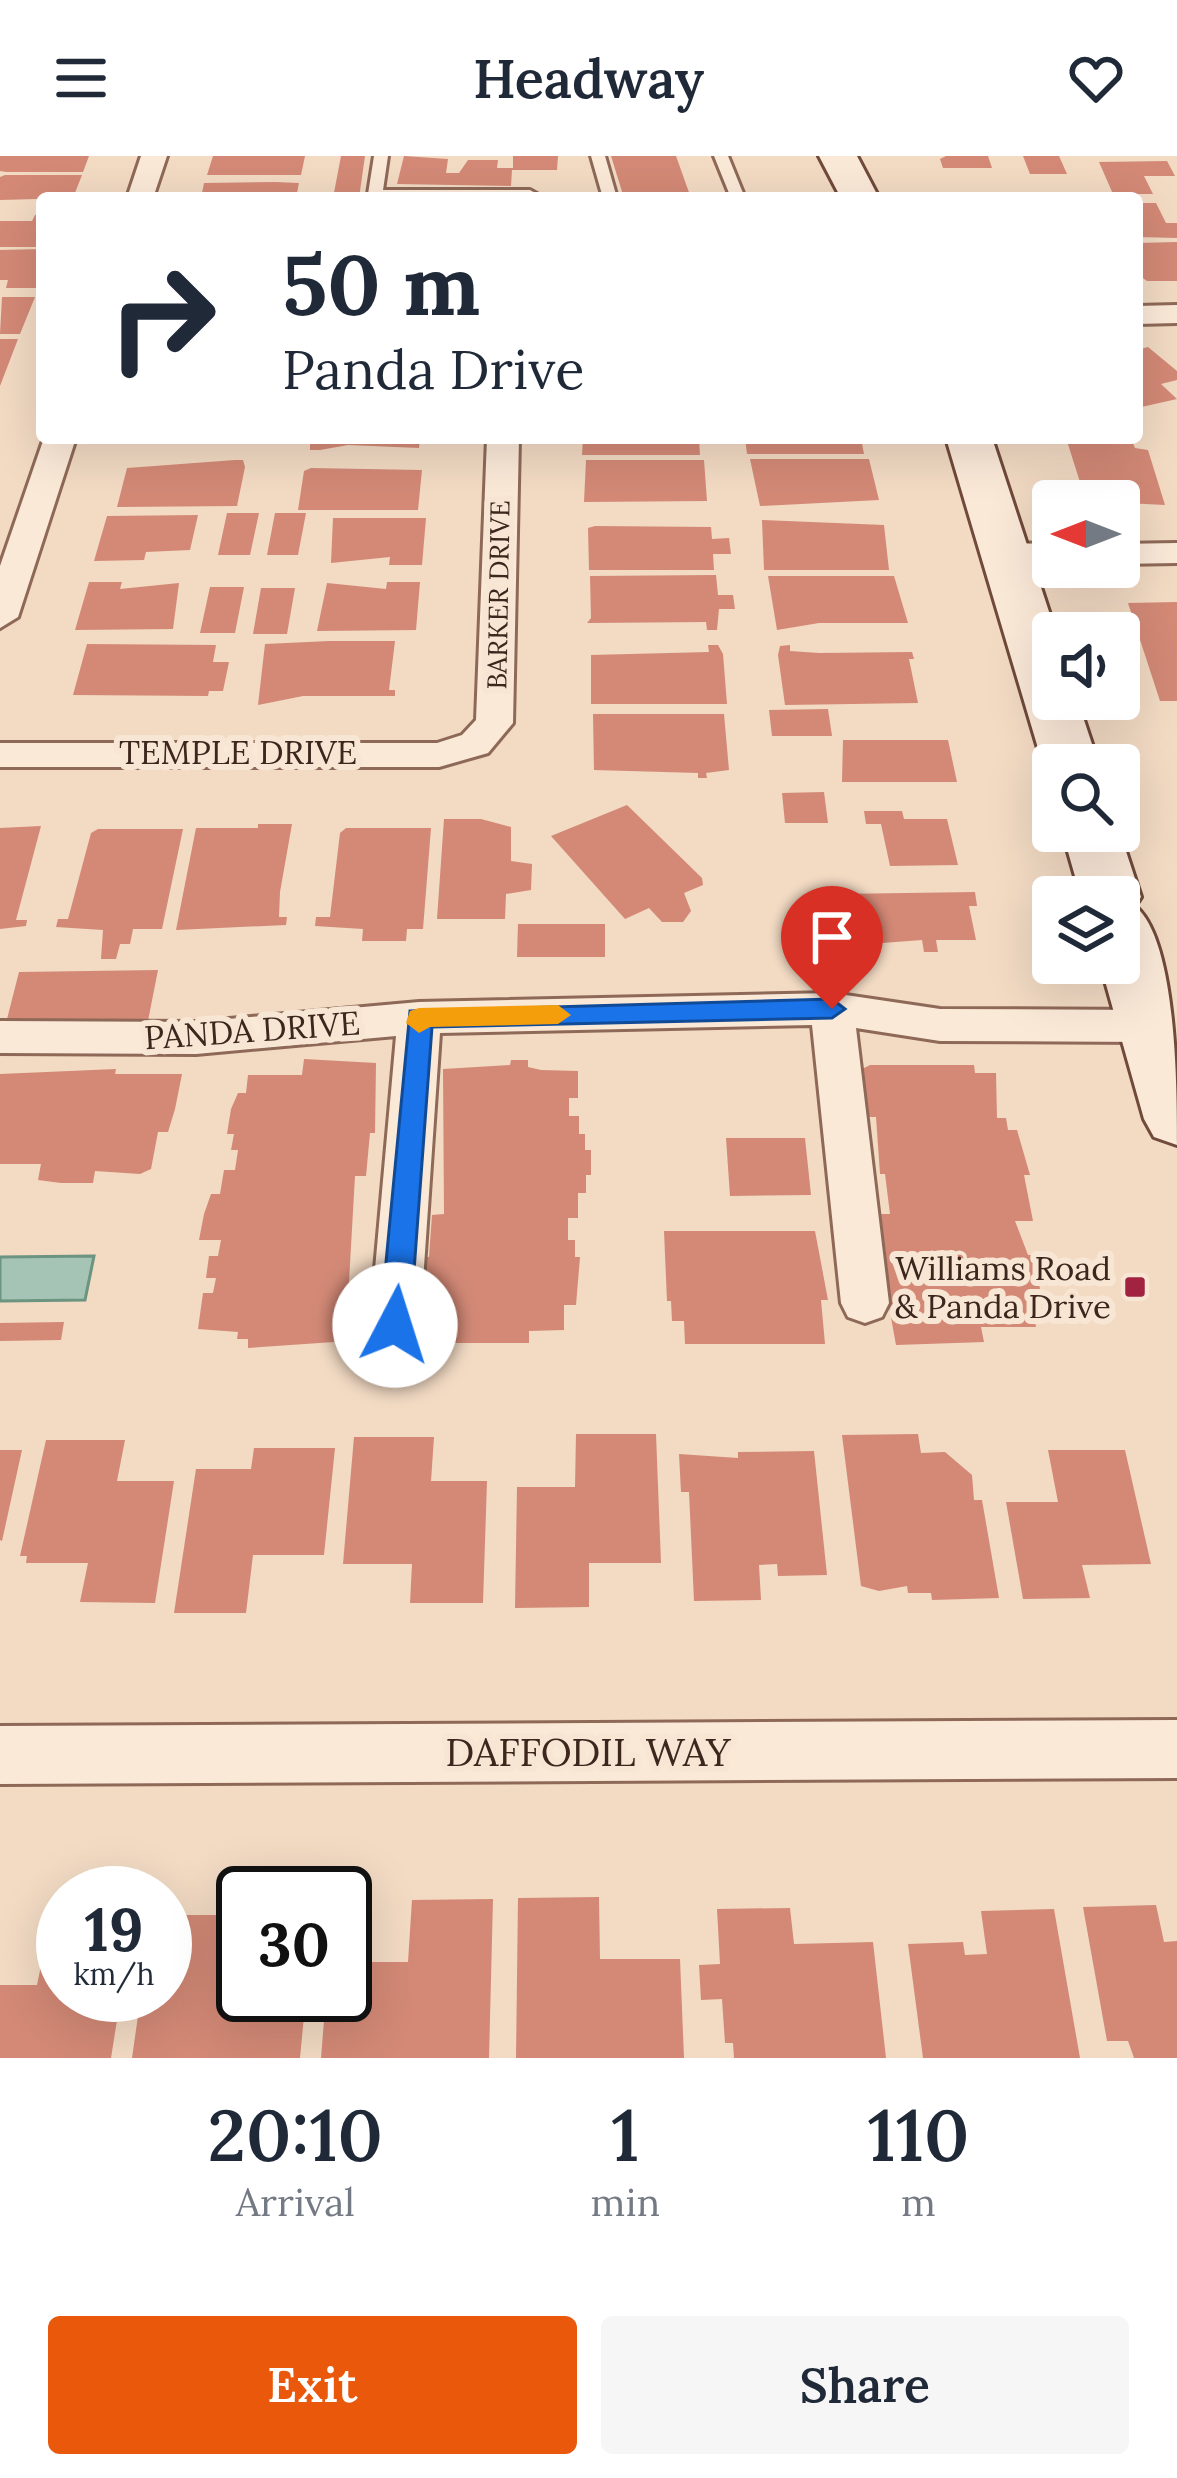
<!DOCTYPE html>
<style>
body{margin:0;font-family:Lora,serif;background:#f6f6f7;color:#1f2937;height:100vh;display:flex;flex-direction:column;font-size:45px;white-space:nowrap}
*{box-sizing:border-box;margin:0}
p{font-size:39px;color:#747a83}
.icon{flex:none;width:66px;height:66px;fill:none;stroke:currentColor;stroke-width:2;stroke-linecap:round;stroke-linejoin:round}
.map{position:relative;height:1902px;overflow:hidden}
.side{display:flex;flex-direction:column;background:#fff;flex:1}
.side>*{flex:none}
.top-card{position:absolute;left:36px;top:36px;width:1107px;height:252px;border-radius:12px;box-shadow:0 12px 48px #0002;background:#fff;color:#1f2937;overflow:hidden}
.needle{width:78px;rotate:270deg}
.tools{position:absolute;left:1032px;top:324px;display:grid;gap:24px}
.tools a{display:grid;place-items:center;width:108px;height:108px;border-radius:12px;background:#fff;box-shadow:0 12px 48px #0002;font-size:60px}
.speed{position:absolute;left:36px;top:1710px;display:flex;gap:24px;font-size:60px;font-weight:700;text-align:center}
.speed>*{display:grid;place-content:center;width:156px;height:156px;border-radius:50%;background:#fff;box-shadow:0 12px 48px #0002;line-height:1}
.speed small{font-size:30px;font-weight:400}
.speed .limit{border:6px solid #111;border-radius:18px;background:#fff;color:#111}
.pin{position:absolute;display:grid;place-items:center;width:102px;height:102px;color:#fff;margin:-123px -51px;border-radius:50% 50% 50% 0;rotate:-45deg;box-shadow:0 0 12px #0007}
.pin .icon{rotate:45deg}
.me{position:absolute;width:132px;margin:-66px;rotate:5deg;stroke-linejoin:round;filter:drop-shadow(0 0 9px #0008)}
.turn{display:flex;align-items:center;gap:42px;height:252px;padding:0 48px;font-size:54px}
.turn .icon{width:156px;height:156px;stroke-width:2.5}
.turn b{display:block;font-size:84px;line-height:102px}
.eta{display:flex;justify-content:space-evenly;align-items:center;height:204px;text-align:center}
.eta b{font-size:72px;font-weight:600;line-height:84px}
.cta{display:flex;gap:24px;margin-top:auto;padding:24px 48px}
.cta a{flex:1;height:138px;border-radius:12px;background:#ea580c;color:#fff;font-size:48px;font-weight:600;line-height:138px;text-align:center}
.cta a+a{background:#f6f6f7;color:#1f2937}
header{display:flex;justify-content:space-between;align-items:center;height:156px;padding:0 48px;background:#fff;font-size:54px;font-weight:600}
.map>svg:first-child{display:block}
.water{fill:#a6c4b5;stroke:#6b9481;stroke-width:3}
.building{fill:#d38976}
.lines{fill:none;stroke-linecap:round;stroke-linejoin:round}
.lane-casing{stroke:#8e6958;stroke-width:6}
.street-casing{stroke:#8e6958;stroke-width:6}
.secondary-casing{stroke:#704a3b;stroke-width:6}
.lane{fill:#fbe9d8;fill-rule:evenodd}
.street{fill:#fbe9d8;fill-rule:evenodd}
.secondary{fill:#fbe9d8;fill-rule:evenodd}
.route{fill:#1a73e8;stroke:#114b97;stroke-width:3}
.slow{fill:#f59e0b}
.poi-dot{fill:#a2233f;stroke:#f8e6d4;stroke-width:4.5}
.labels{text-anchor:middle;stroke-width:12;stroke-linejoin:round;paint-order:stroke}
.far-street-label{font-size:27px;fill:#3d261d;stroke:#f8e6d4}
.street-label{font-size:33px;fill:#3d261d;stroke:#f8e6d4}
.poi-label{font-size:33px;fill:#3d261d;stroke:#f8e6d4;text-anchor:end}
.near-street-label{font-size:39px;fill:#3d261d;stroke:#f8e6d4}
</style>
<header><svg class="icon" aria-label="menu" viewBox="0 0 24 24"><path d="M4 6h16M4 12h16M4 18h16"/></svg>Headway<svg class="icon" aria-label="heart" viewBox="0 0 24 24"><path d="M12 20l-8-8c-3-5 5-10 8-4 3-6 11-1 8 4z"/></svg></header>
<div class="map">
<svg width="1177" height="1902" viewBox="0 0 1177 1902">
<rect width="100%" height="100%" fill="#f2dac3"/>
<!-- water -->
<path class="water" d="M 94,1100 L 85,1144 L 0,1145 L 0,1101 Z"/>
<!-- building -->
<path class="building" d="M 0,0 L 89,0 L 83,16 L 6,16 L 0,15 Z
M 213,0 L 305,0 L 301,19 L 207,19 Z
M 341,0 L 365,0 L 359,42 L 333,42 Z
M 404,0 L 448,3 L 446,17 L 459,17 L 468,4 L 498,4 L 497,12 L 513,12 L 513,0 L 558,0 L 557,14 L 512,14 L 511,30 L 397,28 Z
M 611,0 L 676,0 L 691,42 L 624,42 Z
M 946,0 L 988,0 L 992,12 L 943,12 L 940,3 Z
M 1023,0 L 1059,0 L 1067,18 L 1030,18 Z
M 1167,5 L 1175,20 L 1144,20 L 1153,38 L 1113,38 L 1099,6 Z
M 5,19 L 82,19 L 73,42 L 0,44 L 0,21 Z
M 204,27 L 275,26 L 299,27 L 296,42 L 201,42 Z
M 1137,47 L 1156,47 L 1166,67 L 1177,67 L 1177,82 L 1137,81 Z
M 35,59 L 42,59 L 42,91 L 0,91 L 0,65 L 32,65 Z
M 1177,86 L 1177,125 L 1147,125 L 1137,118 L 1137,87 Z
M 42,93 L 38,132 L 6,132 L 8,124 L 0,124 L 0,94 Z
M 2,141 L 35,141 L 20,178 L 0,178 Z
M 0,183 L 18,183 L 0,230 Z
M 1148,191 L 1177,215 L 1177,224 L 1161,228 L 1177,243 L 1137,252 L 1137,194 Z
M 310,282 L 420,282 L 419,292 L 348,289 L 320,294 L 310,294 Z
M 583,282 L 699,282 L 700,299 L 582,299 Z
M 745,282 L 861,282 L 864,298 L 747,298 Z
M 1066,282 L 1131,282 L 1135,292 L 1148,294 L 1165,349 L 1086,345 Z
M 750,303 L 869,303 L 879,344 L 760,350 Z
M 235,304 L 243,304 L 245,311 L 237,350 L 117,351 L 127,312 Z
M 586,304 L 704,304 L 707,345 L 584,346 Z
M 311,312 L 422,314 L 418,354 L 298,354 L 304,315 Z
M 227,357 L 259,357 L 250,399 L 218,399 Z
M 275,357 L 306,357 L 298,399 L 267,399 Z
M 198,359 L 190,394 L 146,396 L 144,404 L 94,405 L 107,360 Z
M 333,362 L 426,362 L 422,409 L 389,409 L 390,401 L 331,407 Z
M 762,364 L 884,369 L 889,414 L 764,414 Z
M 595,370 L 711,371 L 712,383 L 729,382 L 731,398 L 713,398 L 714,414 L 589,414 L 588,372 Z
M 716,419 L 718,439 L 733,439 L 735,453 L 719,453 L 717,474 L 707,474 L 706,466 L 587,467 L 591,462 L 590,420 Z
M 768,420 L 894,420 L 908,467 L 819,467 L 777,474 Z
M 89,426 L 122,426 L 120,433 L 179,427 L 173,473 L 75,474 Z
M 387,426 L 420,426 L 416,474 L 317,475 L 327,427 L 386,433 Z
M 210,431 L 244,431 L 235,477 L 200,477 Z
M 261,432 L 295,432 L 287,478 L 253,478 Z
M 1177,446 L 1177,545 L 1160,545 L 1128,447 Z
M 329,485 L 395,485 L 389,534 L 395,534 L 395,540 L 303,540 L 258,549 L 265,488 Z
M 87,488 L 216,489 L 213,506 L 229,506 L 223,535 L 209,535 L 208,540 L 73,539 Z
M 708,489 L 718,489 L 723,498 L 727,548 L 591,548 L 591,499 L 709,496 Z
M 790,489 L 790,495 L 819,497 L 912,496 L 914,503 L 909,503 L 918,547 L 785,549 L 778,499 L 780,490 Z
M 828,553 L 832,580 L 772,580 L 769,554 Z
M 593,558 L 724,558 L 729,614 L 706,617 L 707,622 L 698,622 L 698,617 L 594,614 Z
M 843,584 L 948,584 L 957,626 L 842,626 Z
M 824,636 L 828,667 L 785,667 L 782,637 Z
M 627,649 L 702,722 L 703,729 L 684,737 L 691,755 L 683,766 L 662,766 L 649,752 L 625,763 L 551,680 Z
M 864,655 L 902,655 L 904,663 L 947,663 L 958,709 L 890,710 L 881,668 L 866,668 Z
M 444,663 L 481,663 L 511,671 L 511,705 L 532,708 L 531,734 L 506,738 L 505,763 L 437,763 Z
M 258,668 L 292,668 L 280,736 L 279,761 L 287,761 L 286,769 L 176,774 L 196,672 L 258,672 Z
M 41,670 L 16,764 L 27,764 L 26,770 L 0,773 L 0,672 Z
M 346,672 L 431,672 L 423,773 L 407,773 L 406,785 L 362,785 L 363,773 L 315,770 L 316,761 L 330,761 L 340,677 Z
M 98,673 L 183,673 L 162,773 L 133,773 L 130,788 L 120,788 L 116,803 L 101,803 L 103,774 L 56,771 L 58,763 L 68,763 L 91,677 Z
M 975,736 L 977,750 L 969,750 L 976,784 L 936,784 L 938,796 L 924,796 L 922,784 L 843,790 L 837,738 Z
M 518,768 L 605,768 L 605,801 L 517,801 Z
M 158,814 L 147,870 L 5,871 L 19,816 Z
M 304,903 L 376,907 L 375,977 L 370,977 L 366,1020 L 355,1020 L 346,1178 L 335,1178 L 334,1186 L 248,1192 L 248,1183 L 237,1183 L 238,1176 L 198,1173 L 203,1137 L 213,1137 L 216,1122 L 206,1122 L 209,1100 L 218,1100 L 221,1084 L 199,1084 L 204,1058 L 211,1038 L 220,1038 L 224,1014 L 235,1014 L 238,994 L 231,994 L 234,978 L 227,978 L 231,953 L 238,937 L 246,937 L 248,919 L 302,919 Z
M 511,904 L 528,904 L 528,911 L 541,914 L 578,915 L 578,942 L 569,942 L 569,960 L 579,960 L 579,978 L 585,978 L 585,994 L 591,994 L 591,1019 L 586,1019 L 586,1037 L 578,1037 L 578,1062 L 568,1062 L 568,1084 L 575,1084 L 575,1101 L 580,1101 L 576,1149 L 564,1149 L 564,1174 L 529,1175 L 529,1187 L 425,1187 L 423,1101 L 429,1101 L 432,1059 L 444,1058 L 443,913 L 510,909 Z
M 870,909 L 974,909 L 975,917 L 996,917 L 997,962 L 1006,962 L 1008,974 L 1017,974 L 1030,1019 L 1024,1019 L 1033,1065 L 1015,1065 L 1028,1099 L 1035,1099 L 1042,1147 L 1031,1147 L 1036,1171 L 981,1171 L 984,1186 L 896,1189 L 880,1101 L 886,1101 L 879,1058 L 890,1058 L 885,1018 L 880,1018 L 876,961 L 866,961 L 860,914 Z
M 116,913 L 115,918 L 182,918 L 175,953 L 168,976 L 158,976 L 151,1013 L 140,1018 L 95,1015 L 93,1027 L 61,1027 L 38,1024 L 41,1008 L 0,1008 L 0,918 Z
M 726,982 L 805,982 L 811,1039 L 730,1040 Z
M 664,1075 L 815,1075 L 828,1144 L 821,1144 L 825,1188 L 685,1188 L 684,1165 L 672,1165 L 671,1145 L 667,1145 Z
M 64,1166 L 61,1184 L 0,1185 L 0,1167 Z
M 576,1278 L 656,1278 L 661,1407 L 589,1407 L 589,1451 L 515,1452 L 517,1331 L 575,1331 Z
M 918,1278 L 921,1297 L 945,1296 L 972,1319 L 974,1344 L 982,1344 L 999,1442 L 932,1444 L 931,1437 L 908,1437 L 907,1430 L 879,1435 L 861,1430 L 842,1279 Z
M 354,1281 L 434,1281 L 431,1325 L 487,1325 L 483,1447 L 410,1447 L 412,1408 L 343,1408 Z
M 46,1284 L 125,1284 L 117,1325 L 174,1325 L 155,1447 L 80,1446 L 88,1407 L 26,1407 L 27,1400 L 20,1400 Z
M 254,1292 L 335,1292 L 324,1399 L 253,1399 L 246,1457 L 174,1457 L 196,1313 L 251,1313 Z
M 0,1294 L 22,1294 L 2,1385 L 0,1384 Z
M 1048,1294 L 1125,1294 L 1151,1408 L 1082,1409 L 1090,1442 L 1023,1443 L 1006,1346 L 1058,1346 Z
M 814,1295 L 827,1419 L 778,1420 L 777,1408 L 759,1409 L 761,1444 L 694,1445 L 689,1336 L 681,1336 L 679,1298 L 738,1302 L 738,1296 Z
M 599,1741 L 600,1803 L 680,1803 L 684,1902 L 516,1902 L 518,1742 Z
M 493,1743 L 489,1902 L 321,1902 L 326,1839 L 345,1839 L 345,1806 L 408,1806 L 412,1744 Z
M 1156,1749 L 1164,1786 L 1177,1785 L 1177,1902 L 1134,1902 L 1128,1885 L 1107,1885 L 1083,1751 Z
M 790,1752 L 794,1788 L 873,1786 L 886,1902 L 734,1902 L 733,1887 L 725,1887 L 722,1843 L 701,1844 L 699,1809 L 720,1808 L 717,1753 Z
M 1054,1753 L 1080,1902 L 923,1902 L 908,1788 L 963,1786 L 965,1799 L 987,1798 L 981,1755 Z
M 52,1756 L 63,1756 L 63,1839 L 121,1839 L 111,1902 L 0,1902 L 0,1829 L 37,1829 Z
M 165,1759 L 233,1759 L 228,1805 L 243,1805 L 243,1839 L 306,1839 L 300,1902 L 132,1902 L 141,1839 L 165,1839 Z"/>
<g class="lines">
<!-- lane casing -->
<g class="lane-casing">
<path id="lane" d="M 374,0 L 388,0 L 383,34 L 530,34 L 537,38 L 531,42 L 374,42 L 368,38 Z
M 591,0 L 605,0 L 617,42 L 603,42 Z
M 714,0 L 728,0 L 745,42 L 731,42 Z"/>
</g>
<!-- street casing -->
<g class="street-casing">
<path id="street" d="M 141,0 L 167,0 L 153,42 L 127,42 Z
M 1177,149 L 1177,167 L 1137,168 L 1137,150 Z
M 44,282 L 76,282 L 18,461 L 0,472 L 0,410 Z
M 487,282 L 519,282 L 513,567 L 488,597 L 439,611 L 0,611 L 0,587 L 437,587 L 462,579 L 476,564 Z
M 1006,387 L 1053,388 L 1053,408 L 994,404 L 989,397 Z
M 1177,387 L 1177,407 L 1119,408 L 1119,388 Z
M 832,837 L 940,853 L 1150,854 L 1165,859 L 1172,870 L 1165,881 L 1150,886 L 940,885 L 856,872 L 889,1147 L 882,1161 L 865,1167 L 848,1161 L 841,1147 L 812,869 L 440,877 L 420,1169 L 412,1184 L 395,1190 L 378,1184 L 370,1169 L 396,880 L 196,898 L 0,897 L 0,865 L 196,866 L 419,846 Z
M 1177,1564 L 1177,1622 L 0,1628 L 0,1570 Z"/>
</g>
<!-- secondary casing -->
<g class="secondary-casing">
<path id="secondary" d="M 819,0 L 857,0 L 879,42 L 841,42 Z
M 946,282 L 992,282 L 1056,477 L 1053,543 L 1077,543 L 1099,609 L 1053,609 L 1053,622 L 1043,609 Z
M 1119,674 L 1141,741 L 1135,750 C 1177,784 1177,934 1177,989 L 1154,981 L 1144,963 L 1100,807 L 1119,807 L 1119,741 L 1081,741 L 1062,675 Z"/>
</g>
<!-- lane -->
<use href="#lane" class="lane"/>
<!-- street -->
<use href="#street" class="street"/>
<!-- secondary -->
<use href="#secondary" class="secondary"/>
</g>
<!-- route -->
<path class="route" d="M 832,843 L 845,853 L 832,862 L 432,871 L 410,1169 L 395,1181 L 384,1178 L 380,1169 L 410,855 Z"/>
<!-- slow -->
<path class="slow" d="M 558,849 L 571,859 L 558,868 L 430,871 L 419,877 L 406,867 L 410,855 L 419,852 Z"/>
<!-- markers -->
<rect class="poi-dot" x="1123" y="1119" width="24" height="24" rx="6"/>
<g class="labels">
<!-- far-street labels -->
<g class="far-street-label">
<text transform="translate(499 439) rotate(-89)" y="9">BARKER DRIVE</text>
</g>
<!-- street labels -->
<g class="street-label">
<text x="238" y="608">TEMPLE DRIVE</text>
<text transform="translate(252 874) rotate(-4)" y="12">PANDA DRIVE</text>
</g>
<!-- poi labels -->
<g class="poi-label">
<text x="1111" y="1124">Williams Road<tspan x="1111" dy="38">&amp; Panda Drive</tspan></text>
</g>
<!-- near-street labels -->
<g class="near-street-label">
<text x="588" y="1610">DAFFODIL WAY</text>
</g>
</g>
</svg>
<div class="tools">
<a><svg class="needle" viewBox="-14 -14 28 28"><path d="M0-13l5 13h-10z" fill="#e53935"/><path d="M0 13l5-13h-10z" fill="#747a83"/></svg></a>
<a><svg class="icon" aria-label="sound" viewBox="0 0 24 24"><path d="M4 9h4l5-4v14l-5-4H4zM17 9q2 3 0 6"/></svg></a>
<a><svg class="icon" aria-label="search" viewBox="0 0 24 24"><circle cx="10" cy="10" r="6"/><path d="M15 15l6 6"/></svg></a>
<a><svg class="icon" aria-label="layers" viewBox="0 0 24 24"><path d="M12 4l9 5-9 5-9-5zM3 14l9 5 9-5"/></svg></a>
</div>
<div class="speed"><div>19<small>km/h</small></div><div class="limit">30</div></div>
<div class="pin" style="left:832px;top:853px;background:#d93025"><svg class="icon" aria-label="arrive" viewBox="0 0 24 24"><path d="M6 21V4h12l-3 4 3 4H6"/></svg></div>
<svg class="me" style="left:395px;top:1169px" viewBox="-20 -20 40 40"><circle r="19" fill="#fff"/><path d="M0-13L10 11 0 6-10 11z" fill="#1a73e8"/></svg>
<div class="top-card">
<div class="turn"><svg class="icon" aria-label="right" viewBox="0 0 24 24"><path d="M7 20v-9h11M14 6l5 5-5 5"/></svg><div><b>50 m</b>Panda Drive</div></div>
</div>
</div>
<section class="side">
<div class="eta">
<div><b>20:10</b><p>Arrival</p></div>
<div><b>1</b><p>min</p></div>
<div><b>110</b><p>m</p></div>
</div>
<div class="cta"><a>Exit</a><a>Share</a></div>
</section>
